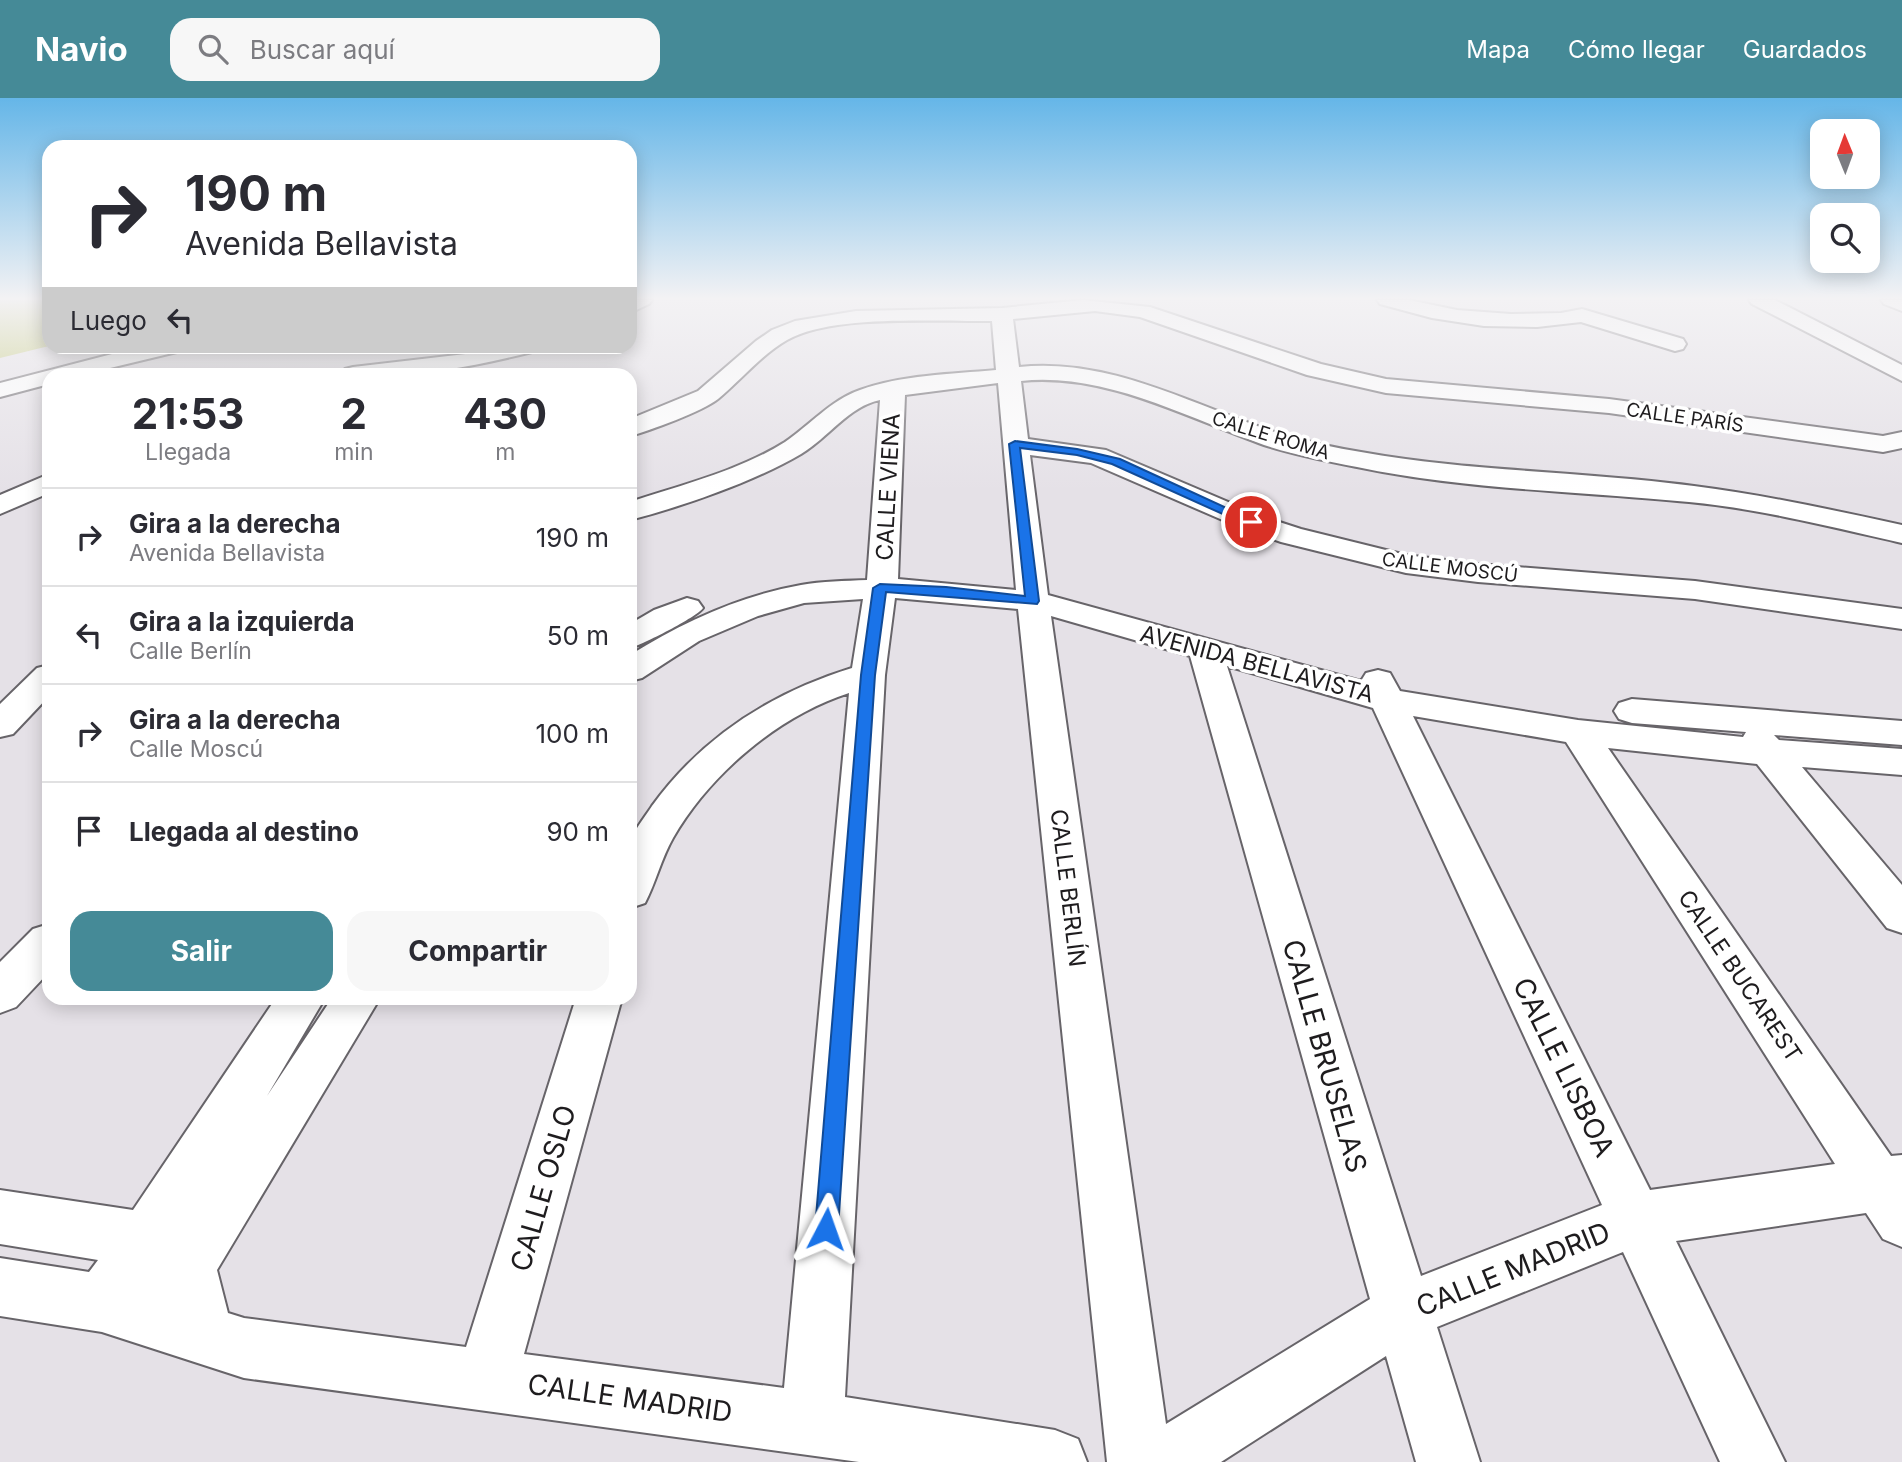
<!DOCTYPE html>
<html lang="es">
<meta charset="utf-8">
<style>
body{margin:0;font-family:Inter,sans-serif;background:#f7f7f7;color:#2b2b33;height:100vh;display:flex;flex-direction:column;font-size:26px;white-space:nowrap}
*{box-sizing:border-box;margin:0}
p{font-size:23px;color:#7c7c81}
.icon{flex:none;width:38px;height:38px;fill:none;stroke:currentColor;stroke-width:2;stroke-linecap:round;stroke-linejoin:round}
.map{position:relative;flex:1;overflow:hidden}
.sheet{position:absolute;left:42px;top:270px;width:595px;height:637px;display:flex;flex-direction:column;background:#fff;border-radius:21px;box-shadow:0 4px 18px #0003}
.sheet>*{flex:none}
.hud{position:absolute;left:42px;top:42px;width:595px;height:214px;border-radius:21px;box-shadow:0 4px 18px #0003;background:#fff;color:#2b2b33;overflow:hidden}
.needle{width:46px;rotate:359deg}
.buttons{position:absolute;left:1810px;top:21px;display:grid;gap:14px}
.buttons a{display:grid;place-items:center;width:70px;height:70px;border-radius:14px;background:#fff;box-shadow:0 4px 18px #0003;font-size:35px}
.pin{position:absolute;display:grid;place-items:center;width:60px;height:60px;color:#fff;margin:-30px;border:4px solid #fff;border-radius:50%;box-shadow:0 2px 7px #0007}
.me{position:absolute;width:77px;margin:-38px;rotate:4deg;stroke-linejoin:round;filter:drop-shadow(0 0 5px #0008)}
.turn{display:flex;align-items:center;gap:24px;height:147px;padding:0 28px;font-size:32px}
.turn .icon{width:91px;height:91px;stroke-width:2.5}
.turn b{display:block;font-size:49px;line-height:60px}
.then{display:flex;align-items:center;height:66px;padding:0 28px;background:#0003;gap:14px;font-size:26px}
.eta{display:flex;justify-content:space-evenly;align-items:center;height:119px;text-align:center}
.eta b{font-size:42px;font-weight:700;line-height:49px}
.primary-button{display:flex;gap:14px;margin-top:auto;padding:14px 28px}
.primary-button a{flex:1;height:80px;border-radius:21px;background:#458a97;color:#fff;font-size:28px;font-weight:700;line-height:80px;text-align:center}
.primary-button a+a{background:#f7f7f7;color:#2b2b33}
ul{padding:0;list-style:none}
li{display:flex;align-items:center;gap:21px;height:98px;padding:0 28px;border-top:2px solid #e1e1e2}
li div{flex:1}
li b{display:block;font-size:26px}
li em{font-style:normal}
header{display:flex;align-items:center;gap:42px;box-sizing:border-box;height:98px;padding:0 35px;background:#458a97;color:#fff}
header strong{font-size:33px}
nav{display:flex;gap:38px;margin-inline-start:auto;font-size:24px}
.search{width:490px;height:63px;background:#f7f7f7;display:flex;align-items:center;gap:18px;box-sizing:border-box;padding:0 24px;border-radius:21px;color:#7c7c81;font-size:26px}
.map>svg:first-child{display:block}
.green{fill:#c0c770}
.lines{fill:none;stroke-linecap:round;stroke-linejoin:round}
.minor-casing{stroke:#676469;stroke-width:4}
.minor{fill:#fff;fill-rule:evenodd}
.route{fill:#1a73e8;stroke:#114b97;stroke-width:2}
.labels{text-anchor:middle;stroke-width:7;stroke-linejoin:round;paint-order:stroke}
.far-street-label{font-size:19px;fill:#1e1c1e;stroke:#fff}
.street-label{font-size:23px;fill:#1e1c1e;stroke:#fff}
.near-street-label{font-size:28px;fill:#1e1c1e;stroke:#fff}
</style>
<header>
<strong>Navio</strong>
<div class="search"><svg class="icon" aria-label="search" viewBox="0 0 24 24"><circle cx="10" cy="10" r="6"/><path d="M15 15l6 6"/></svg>Buscar aquí</div>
<nav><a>Mapa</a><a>Cómo llegar</a><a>Guardados</a></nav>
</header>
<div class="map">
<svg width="1902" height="1364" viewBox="0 0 1902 1364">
<rect width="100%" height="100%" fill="#e5e1e7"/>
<!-- green -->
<path class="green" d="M 0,202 L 49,202 L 49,248 L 0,260 Z"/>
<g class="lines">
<!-- minor casing -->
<g class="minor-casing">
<path id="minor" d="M 630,202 L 652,202 L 649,206 L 630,215 Z
M 1083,202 L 1150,209 L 1321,266 L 1386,281 L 1609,301 L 1883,338 L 1902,334 L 1902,350 L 1883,354 L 1609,315 L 1386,295 L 1307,277 L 1140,219 L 1095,213 L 1013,221 L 1019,269 C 1113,259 1197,310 1284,337 C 1309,344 1336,350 1361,354 C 1471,374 1583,373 1694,388 C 1764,397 1833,412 1902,427 L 1902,445 C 1832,429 1761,411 1689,404 C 1578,393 1466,392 1357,369 C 1326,363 1294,357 1264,347 C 1187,320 1105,274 1021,283 L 1028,341 L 1106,352 L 1261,418 L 1301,431 L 1406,457 L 1478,466 L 1695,483 L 1902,511 L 1902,531 L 1695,501 L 1478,484 L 1406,475 L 1281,444 L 1241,430 L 1091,365 L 1030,357 L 1048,497 L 1361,583 L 1366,575 L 1378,572 L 1390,575 L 1400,593 L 1578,622 L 1743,639 L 1746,634 L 1632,625 L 1619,621 L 1614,613 L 1619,605 L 1632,601 L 1902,623 L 1902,647 L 1774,637 L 1779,642 L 1902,651 L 1902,677 L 1802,669 L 1902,787 L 1902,835 L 1887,830 L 1757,666 L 1608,650 L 1891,1058 L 1902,1057 L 1902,1149 L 1883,1141 L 1866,1115 L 1676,1143 L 1785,1364 L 1720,1364 L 1623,1154 L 1437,1229 L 1480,1364 L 1416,1364 L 1386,1258 L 1221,1364 L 1107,1364 L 1018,511 L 895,500 L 885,577 L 845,1299 L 1055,1332 L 1078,1341 L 1087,1364 L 859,1364 L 244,1280 L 102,1234 L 0,1218 L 0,1160 L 89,1174 L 98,1162 L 0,1146 L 0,1092 L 133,1112 L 276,900 L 325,900 L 267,998 L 332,900 L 380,900 L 217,1172 L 228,1215 L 244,1220 L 466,1249 L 576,900 L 622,900 L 524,1256 L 784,1290 L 849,595 C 778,618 710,676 673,740 C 661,761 656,784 645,805 L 630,810 C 630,792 626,762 630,745 C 633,733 645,719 652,708 C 702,639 771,595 852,570 L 863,501 L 804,505 L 758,518 L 699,543 L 642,580 L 630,583 L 630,557 C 683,524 739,498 801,487 C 822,483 845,483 867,482 L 880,302 C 849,308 828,340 801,356 C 753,384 684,408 630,422 L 630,404 C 681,387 739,373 785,344 C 810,327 831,302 860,292 C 901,277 951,276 996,272 L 992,223 C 937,224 834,216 787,242 C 761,257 741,282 718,301 C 703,313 649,333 630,338 L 630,321 L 698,293 L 756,243 L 772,232 L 795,223 L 856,213 L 1002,210 ZM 998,285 L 1016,492 L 898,481 L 905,297 ZM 1051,518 L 1190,558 L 1370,1201 L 1166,1326 ZM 1227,568 L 1373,610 L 1602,1107 L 1421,1178 ZM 1413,618 L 1566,644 L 1835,1066 L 1650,1092 Z
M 1377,202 L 1409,202 L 1457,212 L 1511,216 L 1561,215 L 1582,211 L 1683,241 L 1686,246 L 1683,251 L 1675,253 L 1581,224 L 1537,229 L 1484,228 L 1432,220 L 1380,206 Z
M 1749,202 L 1775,202 L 1902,267 L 1902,283 L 1752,206 Z
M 1881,202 L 1902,202 L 1902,213 L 1884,206 Z
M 143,248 L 184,248 L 181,253 L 85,276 L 49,276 L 49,286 L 0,299 L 0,285 Z
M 500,248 L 539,248 L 536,253 C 473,269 407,282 341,276 L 345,271 L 353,269 L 474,255 Z
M 49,376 L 49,395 L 0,416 L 0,397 Z
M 687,500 L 698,503 L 703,510 C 697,519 642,547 630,550 L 630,526 L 654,512 Z
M 49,567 L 49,598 L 13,636 L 0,639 L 0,606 L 37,570 Z
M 49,826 L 49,874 L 16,909 L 0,915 L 0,864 L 33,831 Z"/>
</g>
<!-- minor -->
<use href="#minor" class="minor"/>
</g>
<!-- sky -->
<linearGradient id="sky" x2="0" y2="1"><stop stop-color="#65b6e8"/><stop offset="0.51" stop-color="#f3f2f4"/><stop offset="1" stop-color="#f3f2f4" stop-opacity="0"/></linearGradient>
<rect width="1902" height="393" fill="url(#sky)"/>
<!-- route -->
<path class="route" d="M 1015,343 L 1077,351 L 1120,361 L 1257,424 L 1247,427 L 1112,366 L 1077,357 L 1020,350 L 1039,503 L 1037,506 L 886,494 L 875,577 L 838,1131 L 834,1139 L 826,1142 L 818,1139 L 815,1131 L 861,577 L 873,490 L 880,486 L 946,489 L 1025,498 L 1009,346 Z"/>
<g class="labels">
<!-- far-street labels -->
<g class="far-street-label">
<text transform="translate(1685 319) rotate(8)" y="7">CALLE PARÍS</text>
<text transform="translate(1271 337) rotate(17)" y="7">CALLE ROMA</text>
<text transform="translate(1450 469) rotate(7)" y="7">CALLE MOSCÚ</text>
</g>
<!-- street labels -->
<g class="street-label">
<text transform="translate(888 389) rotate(-87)" y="8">CALLE VIENA</text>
<text transform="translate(1257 566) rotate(15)" y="8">AVENIDA BELLAVISTA</text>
<text transform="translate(1068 790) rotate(83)" y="8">CALLE BERLÍN</text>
<text transform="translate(1740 878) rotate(56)" y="8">CALLE BUCAREST</text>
</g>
<!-- near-street labels -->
<g class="near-street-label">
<text transform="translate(1325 958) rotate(74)" y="10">CALLE BRUSELAS</text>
<text transform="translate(1564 969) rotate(64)" y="10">CALLE LISBOA</text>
<text transform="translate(543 1090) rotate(-74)" y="10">CALLE OSLO</text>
<text transform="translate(1513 1171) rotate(-22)" y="10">CALLE MADRID</text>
<text transform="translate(630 1300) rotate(8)" y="10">CALLE MADRID</text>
</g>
</g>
</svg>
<div class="buttons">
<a><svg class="needle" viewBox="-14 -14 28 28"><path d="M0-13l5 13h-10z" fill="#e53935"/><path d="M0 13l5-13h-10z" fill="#7c7c81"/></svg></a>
<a><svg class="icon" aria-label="search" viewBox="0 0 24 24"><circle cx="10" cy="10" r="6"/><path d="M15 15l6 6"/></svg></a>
</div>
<div class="pin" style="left:1251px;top:424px;background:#d93025"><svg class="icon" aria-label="arrive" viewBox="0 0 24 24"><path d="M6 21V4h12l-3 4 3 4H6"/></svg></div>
<svg class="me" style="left:826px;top:1131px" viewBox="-20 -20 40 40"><path d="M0-17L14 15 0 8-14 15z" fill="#1a73e8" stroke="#fff" stroke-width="4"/></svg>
<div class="hud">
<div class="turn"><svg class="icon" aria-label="right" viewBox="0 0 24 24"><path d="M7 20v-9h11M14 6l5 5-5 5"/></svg><div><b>190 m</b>Avenida Bellavista</div></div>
<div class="then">Luego<svg class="icon" aria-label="left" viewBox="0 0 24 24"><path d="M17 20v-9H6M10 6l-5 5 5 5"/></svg></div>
</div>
<section class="sheet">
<div class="eta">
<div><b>21:53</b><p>Llegada</p></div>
<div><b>2</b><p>min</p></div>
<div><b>430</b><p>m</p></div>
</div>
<ul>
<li><svg class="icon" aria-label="right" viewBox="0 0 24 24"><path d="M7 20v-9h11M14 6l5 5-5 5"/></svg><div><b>Gira a la derecha</b><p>Avenida Bellavista</p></div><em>190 m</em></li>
<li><svg class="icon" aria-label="left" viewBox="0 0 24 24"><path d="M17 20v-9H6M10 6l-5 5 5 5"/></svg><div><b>Gira a la izquierda</b><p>Calle Berlín</p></div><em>50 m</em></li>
<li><svg class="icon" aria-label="right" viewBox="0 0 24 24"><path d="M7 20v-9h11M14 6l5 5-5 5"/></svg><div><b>Gira a la derecha</b><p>Calle Moscú</p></div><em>100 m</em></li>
<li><svg class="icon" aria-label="arrive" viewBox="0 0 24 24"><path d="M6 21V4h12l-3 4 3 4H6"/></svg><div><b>Llegada al destino</b></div><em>90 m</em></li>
</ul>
<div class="primary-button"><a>Salir</a><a>Compartir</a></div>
</section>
</div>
